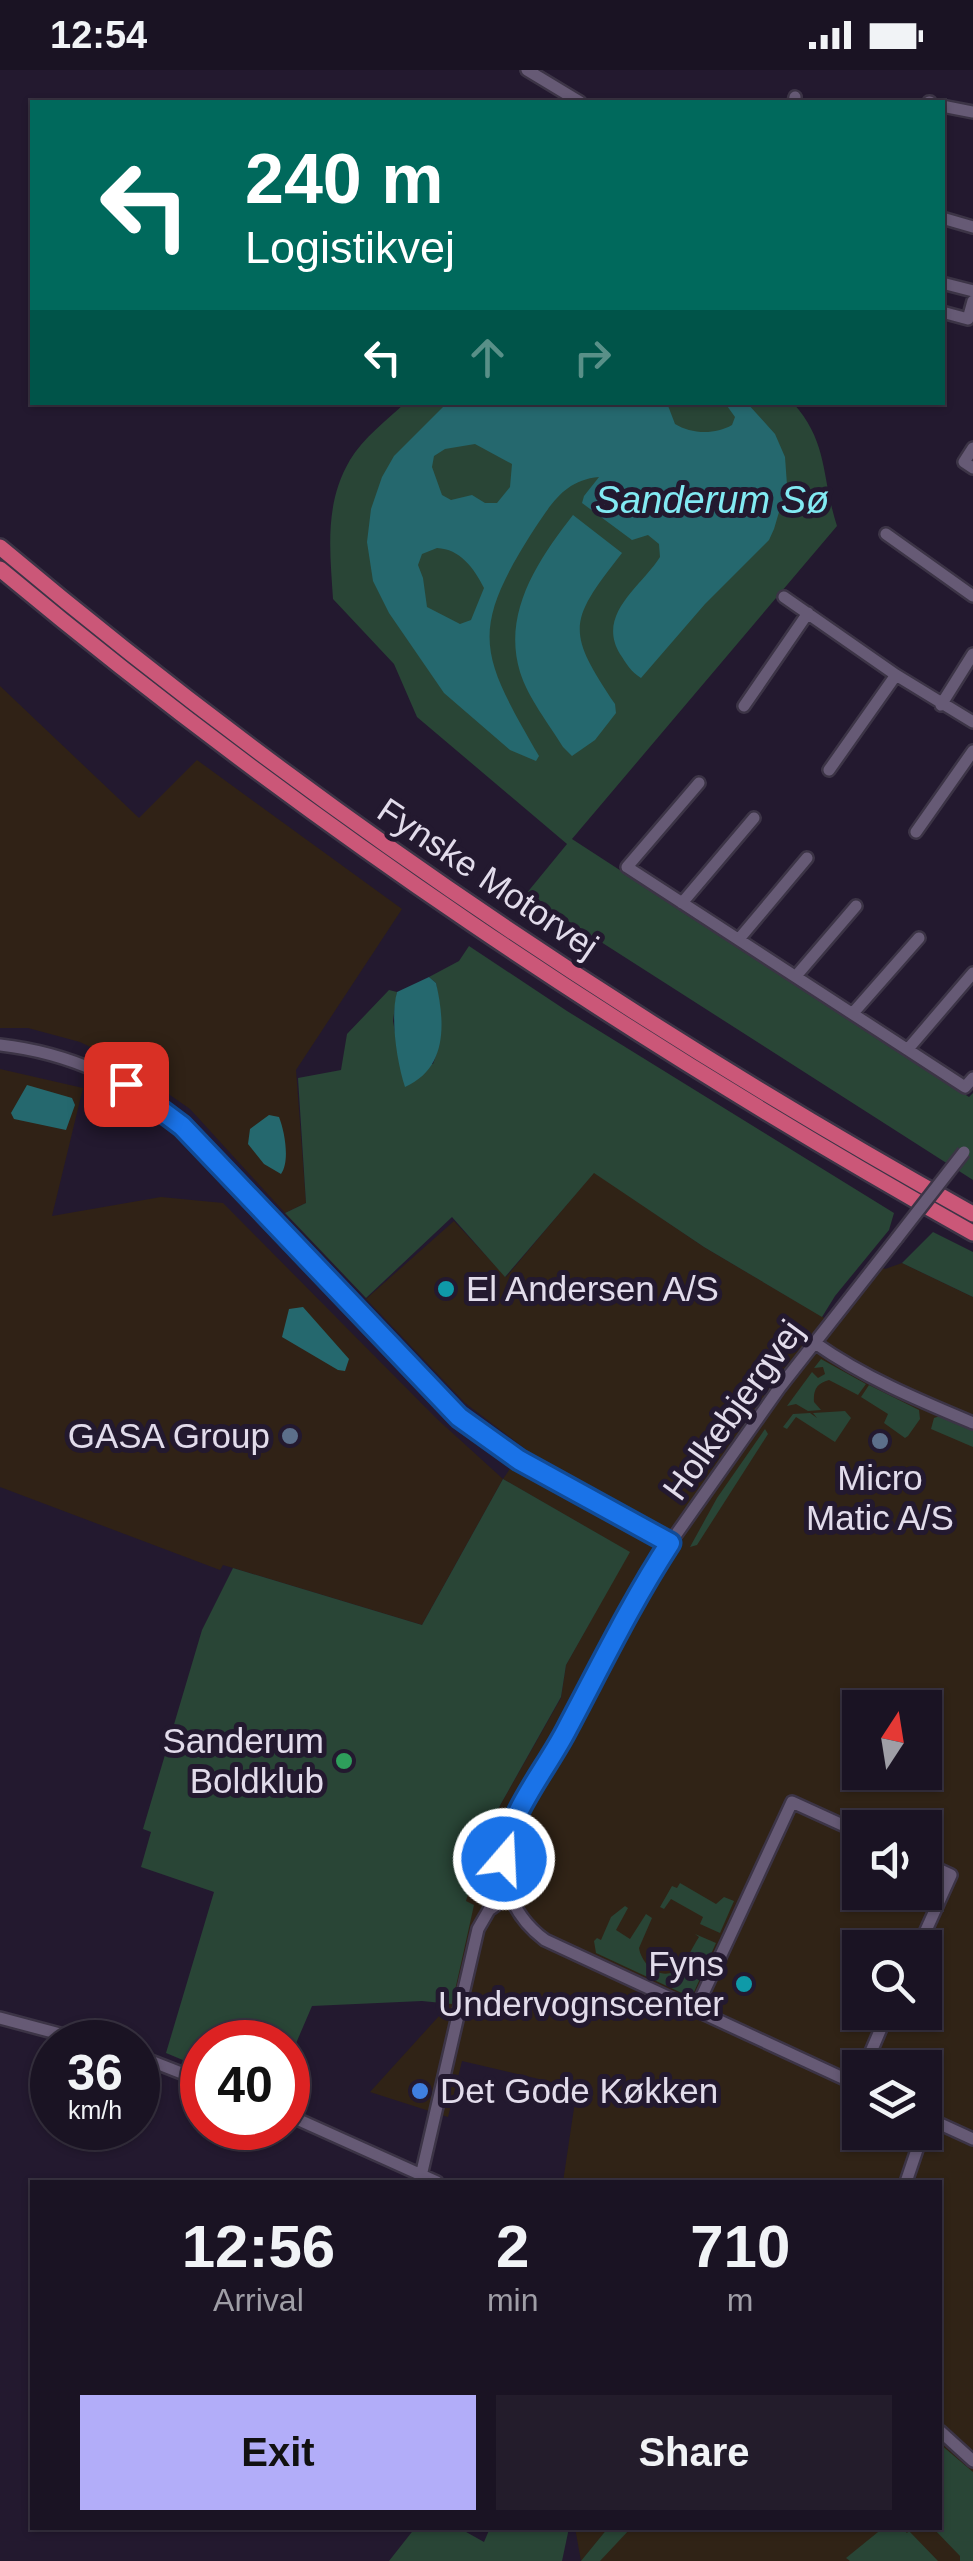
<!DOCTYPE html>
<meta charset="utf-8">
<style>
body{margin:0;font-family:Helvetica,sans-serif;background:#231c2b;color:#f1f3f6;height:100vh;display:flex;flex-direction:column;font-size:38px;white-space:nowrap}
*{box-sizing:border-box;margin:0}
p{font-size:32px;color:#9f9ea6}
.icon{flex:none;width:55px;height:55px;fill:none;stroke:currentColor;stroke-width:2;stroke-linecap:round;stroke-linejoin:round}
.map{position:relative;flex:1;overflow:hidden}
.side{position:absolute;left:30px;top:2110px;width:912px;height:350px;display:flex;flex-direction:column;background:#1a1323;border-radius:0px;box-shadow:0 2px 8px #0004,0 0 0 2px #383241}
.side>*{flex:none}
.banner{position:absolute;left:30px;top:30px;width:915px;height:305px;border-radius:0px;box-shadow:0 2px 8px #0004,0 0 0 2px #383241;background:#00695c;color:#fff;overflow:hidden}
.needle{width:65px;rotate:12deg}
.controls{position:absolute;left:842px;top:1620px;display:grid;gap:20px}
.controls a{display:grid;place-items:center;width:100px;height:100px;border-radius:0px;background:#1a1323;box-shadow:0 2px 8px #0004,0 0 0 2px #383241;font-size:50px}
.speed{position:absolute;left:30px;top:1950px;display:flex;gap:20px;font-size:50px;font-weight:700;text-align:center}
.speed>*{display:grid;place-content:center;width:130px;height:130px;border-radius:50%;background:#1a1323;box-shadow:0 2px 8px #0004,0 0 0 2px #383241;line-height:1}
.speed small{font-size:25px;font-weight:400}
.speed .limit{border:15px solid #d22;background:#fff;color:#111}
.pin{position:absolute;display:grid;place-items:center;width:85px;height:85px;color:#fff;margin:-42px;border-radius:20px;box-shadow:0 5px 15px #0006}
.me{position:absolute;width:110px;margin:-55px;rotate:19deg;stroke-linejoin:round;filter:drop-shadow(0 0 8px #0008)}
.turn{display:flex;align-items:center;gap:35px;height:210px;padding:0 50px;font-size:45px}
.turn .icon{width:130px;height:130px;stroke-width:2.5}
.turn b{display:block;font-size:70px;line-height:85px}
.lanes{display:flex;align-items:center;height:95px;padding:0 50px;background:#0003;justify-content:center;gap:50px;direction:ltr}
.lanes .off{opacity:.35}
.eta{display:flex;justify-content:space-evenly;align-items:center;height:170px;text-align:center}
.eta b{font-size:60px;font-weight:700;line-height:70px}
.action{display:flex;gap:20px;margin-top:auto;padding:20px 50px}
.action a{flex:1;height:115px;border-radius:0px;background:#b2adf9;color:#111;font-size:40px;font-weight:700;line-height:115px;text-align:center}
.action a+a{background:#231c2b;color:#f1f3f6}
.status{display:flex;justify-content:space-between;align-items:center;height:70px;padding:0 50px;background:#1a1323;direction:ltr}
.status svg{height:28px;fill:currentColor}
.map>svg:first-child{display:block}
.commercial{fill:#302216}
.industrial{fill:#302316;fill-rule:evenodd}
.green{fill:#294536}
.water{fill:#25686e;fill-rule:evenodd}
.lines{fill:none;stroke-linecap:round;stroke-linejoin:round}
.minor-casing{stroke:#3c3446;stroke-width:16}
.highway-casing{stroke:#3c3446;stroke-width:20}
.minor{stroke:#665a75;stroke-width:11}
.highway{stroke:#cb5778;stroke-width:15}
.minor-bridge-casing{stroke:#3c3446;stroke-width:16;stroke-linecap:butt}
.minor-bridge{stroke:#665a75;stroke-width:11}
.route-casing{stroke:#114b97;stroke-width:25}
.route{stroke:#1a73e8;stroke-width:18}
.culture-dot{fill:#0f9aa8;stroke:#23192f;stroke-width:4}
.service-dot{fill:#5c6f8a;stroke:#23192f;stroke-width:4}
.leisure-dot{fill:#2e9e5b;stroke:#23192f;stroke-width:4}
.shop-dot{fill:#3f7fe0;stroke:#23192f;stroke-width:4}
.labels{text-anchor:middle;stroke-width:10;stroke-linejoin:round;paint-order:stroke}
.street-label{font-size:35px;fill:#e2dceb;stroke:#23192f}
.poi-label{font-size:35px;fill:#e2dceb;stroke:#23192f;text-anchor:end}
.water-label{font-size:38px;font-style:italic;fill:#82eaf3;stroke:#23192f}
</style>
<div class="status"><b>12:54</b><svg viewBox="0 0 49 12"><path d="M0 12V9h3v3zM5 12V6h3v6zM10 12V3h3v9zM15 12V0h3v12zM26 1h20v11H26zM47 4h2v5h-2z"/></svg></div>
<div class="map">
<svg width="973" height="2491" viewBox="0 0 973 2491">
<rect width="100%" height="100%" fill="#23192f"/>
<!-- commercial -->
<path class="commercial" d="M 0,616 L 139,748 L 197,690 L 402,839 L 296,1000 L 306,1133 L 285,1143 L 190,1039 L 127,995 L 80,972 L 28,958 L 0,958 Z
M 0,999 L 83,1018 L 52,1146 L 161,1127 L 223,1133 L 436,1348 L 503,1409 L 422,1555 L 223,1495 L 220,1500 L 0,1417 Z"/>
<!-- industrial -->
<path class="industrial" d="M 594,1102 L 704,1177 L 828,1250 L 873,1192 L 885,1199 L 902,1193 L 973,1227 L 973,2491 L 581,2491 L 575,2458 L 940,2458 L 940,2112 L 563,2112 L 577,2018 L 462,1991 L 448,2047 L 370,2022 L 449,1935 L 468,1818 L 489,1755 L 561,1628 L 566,1595 L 629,1482 L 503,1409 L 524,1378 L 465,1333 L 366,1229 L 454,1151 L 506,1207 ZM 860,1638 L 925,1638 L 925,1702 L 860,1702 ZM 860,1758 L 925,1758 L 925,1822 L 860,1822 ZM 860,1878 L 925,1878 L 925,1942 L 860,1942 ZM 860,1998 L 925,1998 L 925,2062 L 860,2062 Z"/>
<!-- green -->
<path class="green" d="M 405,333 L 793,333 C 829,373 821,407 837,456 L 572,769 L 969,1027 L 973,1023 L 973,1110 L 526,824 L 567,774 L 417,647 L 394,594 L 333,529 C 330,481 324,434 350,390 C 363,368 387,350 405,333 Z
M 469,876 L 567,941 L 894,1143 L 889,1160 L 835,1226 L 822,1247 L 704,1177 L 594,1103 L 505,1207 L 452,1147 L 366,1228 L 285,1143 L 306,1133 L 298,1008 L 341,1000 L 347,964 L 389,920 L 397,922 L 393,951 L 400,990 L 433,994 C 444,965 441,944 436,913 L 429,907 L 459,891 Z
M 933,1162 L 973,1182 L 973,1227 L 902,1193 Z
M 821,1289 L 866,1314 L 858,1325 L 829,1310 C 817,1313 813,1320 814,1332 L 821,1340 L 808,1341 L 796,1334 L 787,1336 L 812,1302 L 818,1308 L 825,1304 L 823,1297 L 814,1298 Z
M 869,1315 L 919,1340 L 920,1349 L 908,1366 L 905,1368 L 884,1353 L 888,1344 L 861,1327 Z
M 845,1341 L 851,1348 L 835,1372 L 796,1347 L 787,1359 L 783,1357 L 793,1344 L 810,1343 L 817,1348 L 813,1343 Z
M 940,1346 L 973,1360 L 973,1377 L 931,1359 L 934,1348 Z
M 765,1359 L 768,1364 L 697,1475 L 690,1477 L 717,1428 Z
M 503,1409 L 630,1482 L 566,1595 L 561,1627 L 489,1755 L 466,1831 L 474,1835 L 452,1934 L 422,1931 L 312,1936 L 288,1992 L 288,1972 L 202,1972 L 202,1998 L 166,1983 L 214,1822 L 141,1797 L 151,1762 L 143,1759 L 202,1560 L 233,1498 L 422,1555 Z
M 680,1813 L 716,1834 L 724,1827 L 734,1831 L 720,1863 L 700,1854 L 703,1847 L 671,1829 L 664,1839 L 660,1837 L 672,1816 L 677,1818 Z
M 625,1836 L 628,1838 L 616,1860 L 630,1869 L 646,1844 L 652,1848 L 639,1878 C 642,1897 665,1914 681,1896 C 688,1888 693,1876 699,1867 L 695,1864 L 716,1873 L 694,1922 L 684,1924 L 596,1883 L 594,1871 L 597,1868 L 601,1870 L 611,1847 Z
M 940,2374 L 973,2402 L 973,2491 L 960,2491 L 960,2486 L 933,2458 L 940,2458 Z
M 415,2458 L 459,2458 L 484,2472 L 490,2458 L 569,2458 L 562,2491 L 389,2491 Z
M 608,2458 L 631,2458 L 600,2491 L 581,2491 Z
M 883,2458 L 901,2458 L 907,2463 L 909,2461 L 938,2491 L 850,2491 L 846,2488 Z"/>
<!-- water -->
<path class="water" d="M 447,333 L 667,333 L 675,354 C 691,364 715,365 732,355 L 735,347 L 725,333 L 747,333 L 775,364 L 785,387 L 787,415 L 774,459 L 769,470 L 705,534 L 641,608 C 631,602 626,593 620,584 C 596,544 641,517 660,487 L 659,474 L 648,465 L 632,470 L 582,433 L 584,426 L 599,407 C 565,410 552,433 535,458 C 468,562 480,584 539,686 L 536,691 L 510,680 L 444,623 L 389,543 L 373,511 L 367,472 L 371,439 L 382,407 L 394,386 ZM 475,374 L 512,394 L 510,417 L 497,433 L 485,433 L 472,425 L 451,430 L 442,425 L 432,397 L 434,386 L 445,379 ZM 437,478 C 460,479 474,498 484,518 L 471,550 L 460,554 L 427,537 L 423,508 L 418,495 L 422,484 Z
M 573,445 L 622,483 C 569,551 565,560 615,634 L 616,643 L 595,670 L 572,686 L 563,677 C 549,654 528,628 520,602 C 502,543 538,490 573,445 Z
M 429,907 L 436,913 C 445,952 448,998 405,1017 C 397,992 390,948 397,922 Z
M 27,1015 L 72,1028 L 75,1035 L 66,1060 L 14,1049 L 11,1043 Z
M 269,1045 L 279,1047 C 285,1062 290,1092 281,1104 L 264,1094 L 248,1074 L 250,1059 Z
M 303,1237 L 349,1289 L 345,1301 L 338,1300 L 282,1267 L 289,1239 Z"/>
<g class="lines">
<!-- minor casing -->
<g class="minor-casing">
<path id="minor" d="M 527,0 L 580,32
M 794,32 L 795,27
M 929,32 L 930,32
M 942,36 L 973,42
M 942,148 L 973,157
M 942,213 L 973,221
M 942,242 L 968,249 L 973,231
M 973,378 L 964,392 L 973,398
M 886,464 L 973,526
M 784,527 L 896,605 L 973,652
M 941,635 L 973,584
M 744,636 L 808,543
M 829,700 L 896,605
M 699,713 L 627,797 L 965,1017 L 973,1008
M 916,762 L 973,681
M 682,833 L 754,748
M 739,869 L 807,788
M 796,906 L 856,836
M 853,943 L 919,868
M 0,975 C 70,983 128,1010 182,1056 L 459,1347 L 519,1390 L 670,1473
M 908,979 L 973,903
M 815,1273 C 865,1308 918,1330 973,1353
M 918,1878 L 951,1805 L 925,1793
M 695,1941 L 792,1732 L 860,1763
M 0,1948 L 90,1972
M 138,1986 L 202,2011
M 864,1998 L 888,1942
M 860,2016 L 545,1870 C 509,1843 494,1800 512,1757 L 568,1657 L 588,1613 L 670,1473 L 780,1317 L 897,1168
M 288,2045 L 437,2112
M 925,2047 L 973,2069
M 421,2106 L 478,1859 L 489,1840 L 510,1825
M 906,2112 L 923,2062
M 940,2361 L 973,2391"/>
</g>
<!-- highway casing -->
<g class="highway-casing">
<path id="highway" d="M 0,477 C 302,731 629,952 973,1144
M 0,499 C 305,753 627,968 973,1163"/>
</g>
<!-- minor -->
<use href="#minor" class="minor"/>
<!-- highway -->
<use href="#highway" class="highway"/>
<!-- minor-bridge casing -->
<g class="minor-bridge-casing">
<path id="minor-bridge" d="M 897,1168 L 964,1082"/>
</g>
<!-- minor-bridge -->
<use href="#minor-bridge" class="minor-bridge"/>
</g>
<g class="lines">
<!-- route casing -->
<g class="route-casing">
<path id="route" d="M 126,1014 L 182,1056 L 459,1347 L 519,1390 L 670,1473 C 631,1533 601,1595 568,1657 C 547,1699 508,1742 504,1789"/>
</g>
<!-- route -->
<use href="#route" class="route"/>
</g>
<!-- markers -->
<g class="culture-dot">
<circle cx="446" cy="1219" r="10"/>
<circle cx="744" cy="1914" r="10"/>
</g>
<g class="service-dot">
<circle cx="290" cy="1366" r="10"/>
<circle cx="880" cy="1371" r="10"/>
</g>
<circle class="leisure-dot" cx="344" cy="1691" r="10"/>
<circle class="shop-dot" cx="420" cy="2021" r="10"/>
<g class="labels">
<!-- street labels -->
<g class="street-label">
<text transform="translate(488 808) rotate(34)" y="12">Fynske Motorvej</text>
<text transform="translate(733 1340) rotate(-54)" y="12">Holkebjergvej</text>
</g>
<!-- poi labels -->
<g class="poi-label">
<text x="466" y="1231" text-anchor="start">El Andersen A/S</text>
<text x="270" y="1378">GASA Group</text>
<text x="880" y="1420" text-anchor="middle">Micro<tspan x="880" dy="40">Matic A/S</tspan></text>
<text x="324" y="1683">Sanderum<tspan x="324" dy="40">Boldklub</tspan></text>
<text x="724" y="1906">Fyns<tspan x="724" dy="40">Undervognscenter</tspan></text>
<text x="440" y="2033" text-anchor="start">Det Gode Køkken</text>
</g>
<!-- water labels -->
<g class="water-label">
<text x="712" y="443">Sanderum Sø</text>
</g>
</g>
</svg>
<div class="controls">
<a><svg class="needle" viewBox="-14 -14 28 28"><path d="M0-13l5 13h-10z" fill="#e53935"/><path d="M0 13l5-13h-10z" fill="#9f9ea6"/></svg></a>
<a><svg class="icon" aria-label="sound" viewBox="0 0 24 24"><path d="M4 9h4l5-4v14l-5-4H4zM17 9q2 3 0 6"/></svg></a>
<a><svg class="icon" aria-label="search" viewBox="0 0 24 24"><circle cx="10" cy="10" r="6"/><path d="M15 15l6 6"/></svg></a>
<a><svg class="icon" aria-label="layers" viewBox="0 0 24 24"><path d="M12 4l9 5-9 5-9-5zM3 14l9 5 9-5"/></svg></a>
</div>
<div class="speed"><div>36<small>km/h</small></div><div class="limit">40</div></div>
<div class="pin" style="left:126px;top:1014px;background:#d93025"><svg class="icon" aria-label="arrive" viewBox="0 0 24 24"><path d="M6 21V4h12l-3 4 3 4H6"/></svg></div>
<svg class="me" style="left:504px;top:1789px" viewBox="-20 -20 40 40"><circle r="17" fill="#1a73e8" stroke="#fff" stroke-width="3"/><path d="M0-11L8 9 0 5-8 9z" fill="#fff"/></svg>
<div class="banner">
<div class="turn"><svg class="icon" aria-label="left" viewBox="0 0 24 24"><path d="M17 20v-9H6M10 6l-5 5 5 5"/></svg><div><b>240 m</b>Logistikvej</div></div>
<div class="lanes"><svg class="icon" aria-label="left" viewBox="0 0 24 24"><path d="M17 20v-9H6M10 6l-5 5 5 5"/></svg><svg class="icon off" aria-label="ahead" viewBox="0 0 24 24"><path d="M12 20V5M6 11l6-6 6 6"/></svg><svg class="icon off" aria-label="right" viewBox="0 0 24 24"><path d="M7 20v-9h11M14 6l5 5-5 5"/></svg></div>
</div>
<section class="side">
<div class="eta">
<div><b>12:56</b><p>Arrival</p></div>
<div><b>2</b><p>min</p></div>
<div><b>710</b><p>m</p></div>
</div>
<div class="action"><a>Exit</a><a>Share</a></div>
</section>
</div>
